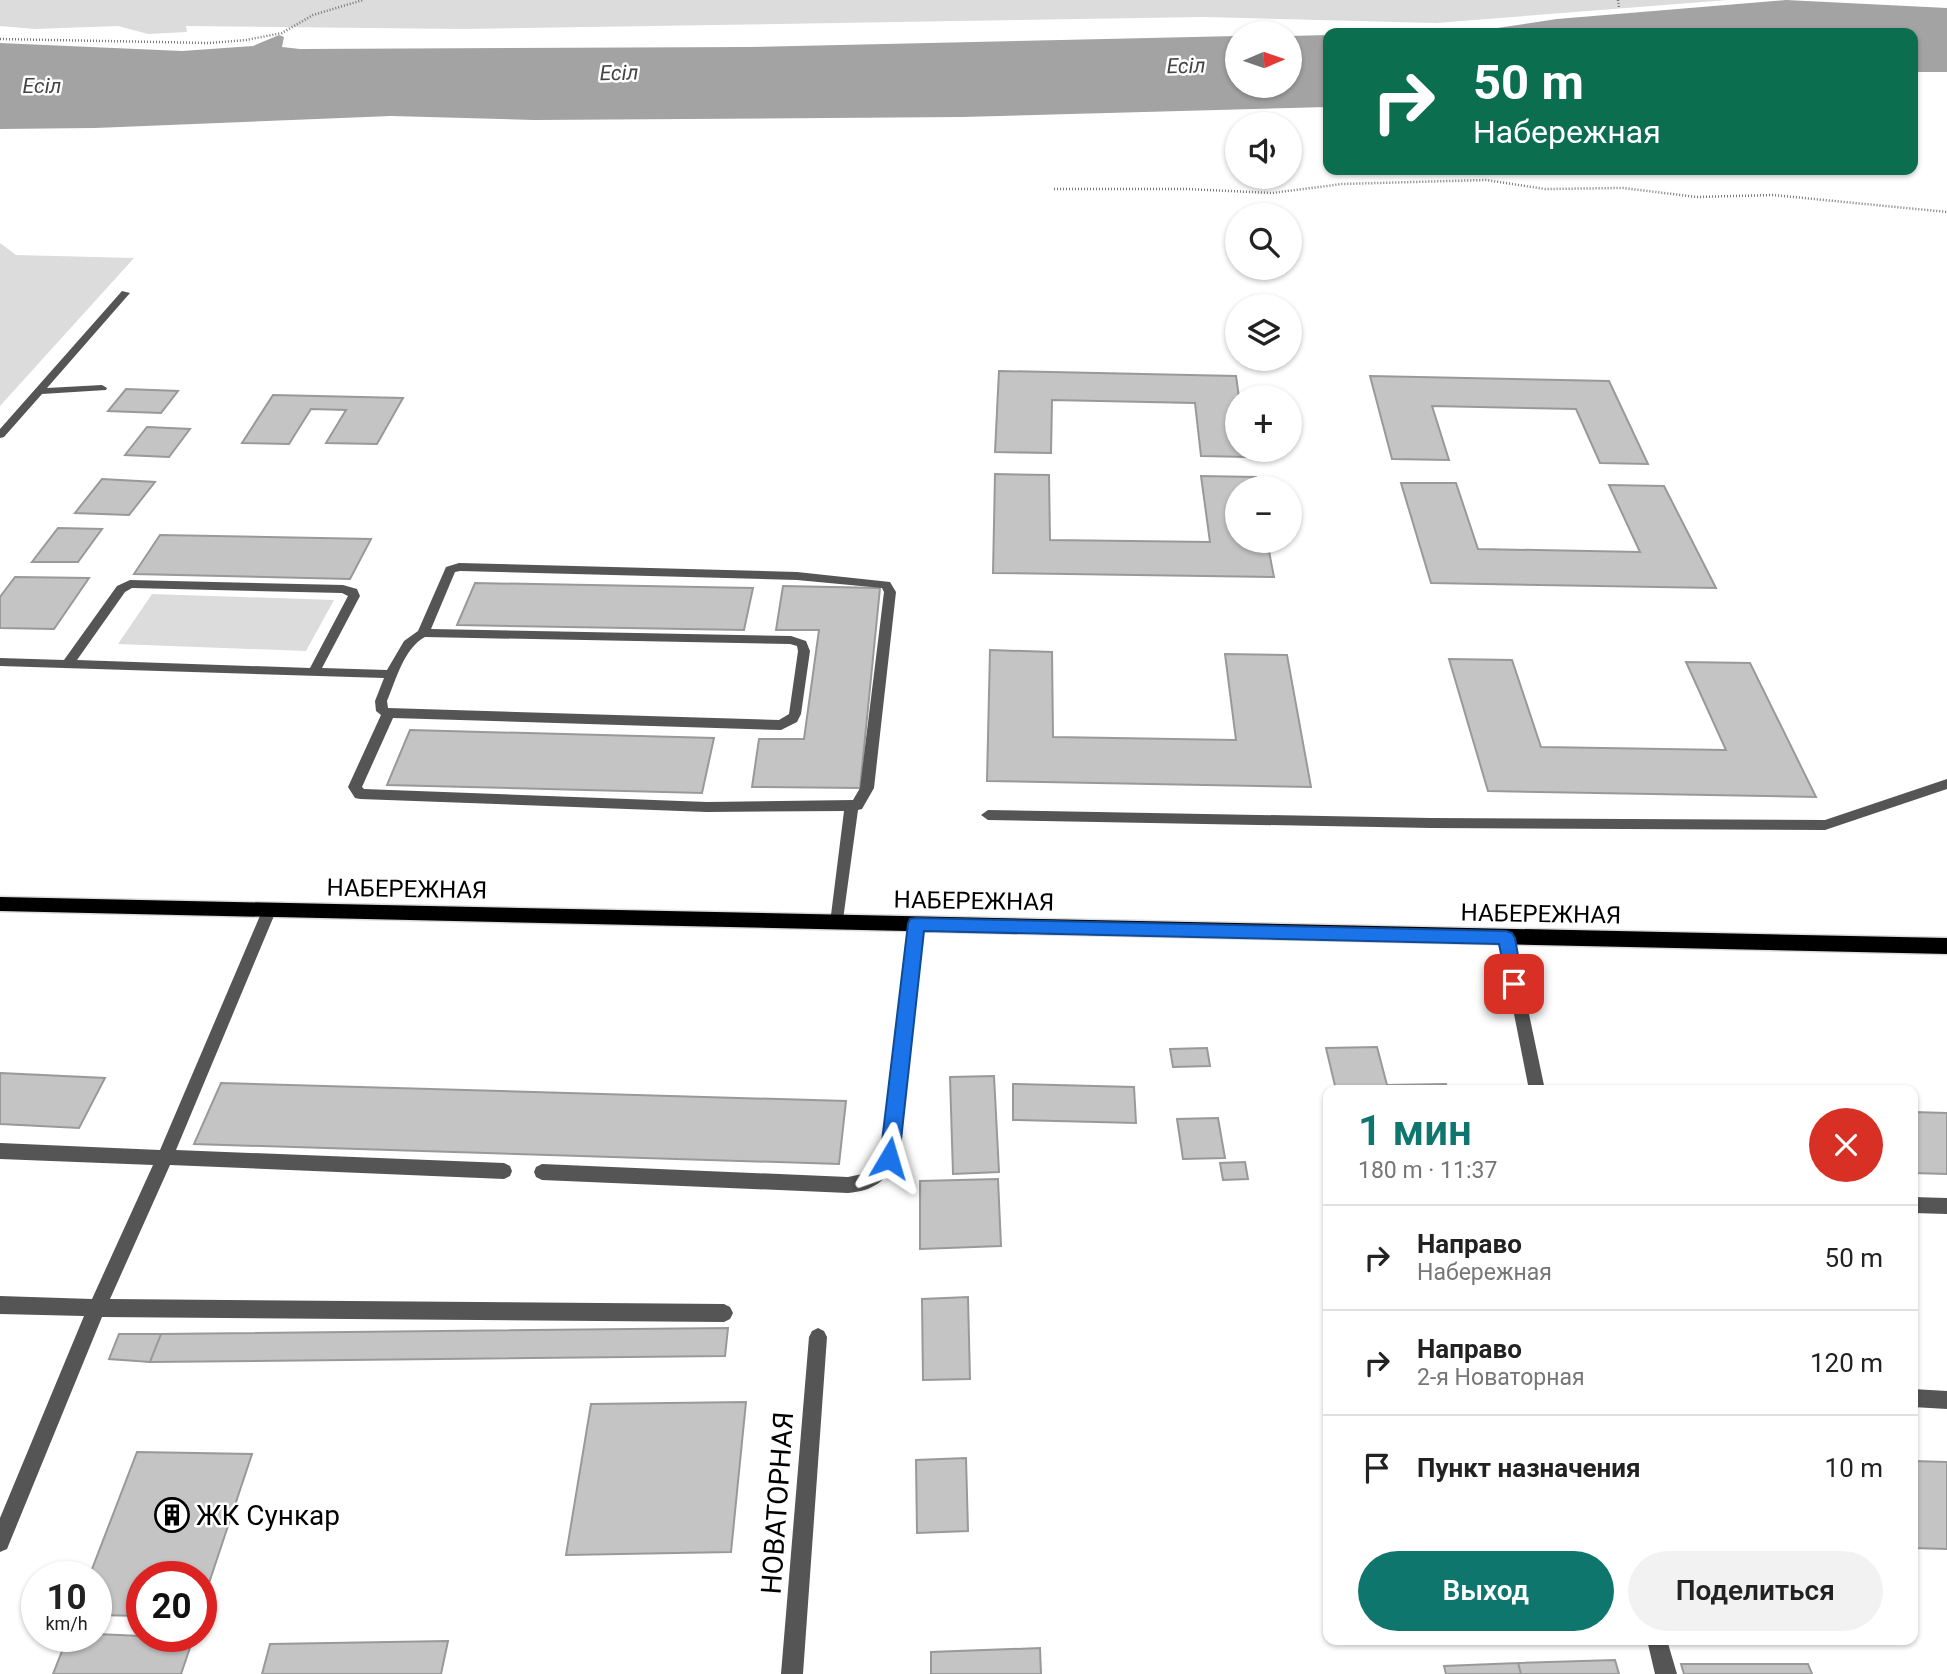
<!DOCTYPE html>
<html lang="ru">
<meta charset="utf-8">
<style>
body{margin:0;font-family:Roboto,sans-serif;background:#f2f2f2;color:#222;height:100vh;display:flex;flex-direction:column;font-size:26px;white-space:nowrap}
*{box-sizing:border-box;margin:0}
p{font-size:23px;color:#767676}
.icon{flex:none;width:38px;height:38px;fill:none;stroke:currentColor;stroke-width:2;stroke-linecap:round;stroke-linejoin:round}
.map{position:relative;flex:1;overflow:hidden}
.details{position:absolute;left:1323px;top:1085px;width:595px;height:560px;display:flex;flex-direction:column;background:#fff;border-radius:14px;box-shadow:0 2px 5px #0004}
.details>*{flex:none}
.hud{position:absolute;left:1323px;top:28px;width:595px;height:147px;border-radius:14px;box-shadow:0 2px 5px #0004;background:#0b6e4f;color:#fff;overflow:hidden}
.needle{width:46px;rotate:88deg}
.tools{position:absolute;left:1225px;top:21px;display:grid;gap:14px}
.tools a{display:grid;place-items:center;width:77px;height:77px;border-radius:50%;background:#fff;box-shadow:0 2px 5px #0004;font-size:35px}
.speed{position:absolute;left:21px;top:1561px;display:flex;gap:14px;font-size:35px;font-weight:700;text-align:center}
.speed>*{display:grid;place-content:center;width:91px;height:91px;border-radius:50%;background:#fff;box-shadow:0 2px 5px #0004;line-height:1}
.speed small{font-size:18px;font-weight:400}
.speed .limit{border:10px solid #d22;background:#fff;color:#111}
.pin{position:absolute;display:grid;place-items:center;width:60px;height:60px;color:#fff;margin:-30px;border-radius:14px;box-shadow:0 4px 10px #0006}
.me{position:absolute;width:77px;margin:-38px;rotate:7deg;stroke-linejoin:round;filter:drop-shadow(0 0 5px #0008)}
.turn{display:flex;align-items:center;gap:24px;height:147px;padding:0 35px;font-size:32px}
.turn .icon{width:91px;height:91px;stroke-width:2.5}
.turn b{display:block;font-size:49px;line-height:60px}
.round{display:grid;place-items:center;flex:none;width:74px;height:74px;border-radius:37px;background:#f2f2f2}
.head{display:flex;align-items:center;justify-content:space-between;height:119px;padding:0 35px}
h1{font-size:42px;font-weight:600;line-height:52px;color:#0f766e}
.cta{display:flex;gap:14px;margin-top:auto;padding:14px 35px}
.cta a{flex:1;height:80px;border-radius:42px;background:#0f766e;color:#fff;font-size:28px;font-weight:600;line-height:80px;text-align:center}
.cta a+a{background:#f2f2f2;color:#222}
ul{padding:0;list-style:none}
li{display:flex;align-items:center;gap:21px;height:105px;padding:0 35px;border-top:2px solid #e0e0e0}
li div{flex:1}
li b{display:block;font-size:26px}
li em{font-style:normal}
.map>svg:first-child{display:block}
.green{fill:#dcdcdc}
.water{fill:#a3a3a3}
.building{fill:#c4c4c4;stroke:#999;stroke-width:2}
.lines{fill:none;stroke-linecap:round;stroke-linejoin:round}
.primary-casing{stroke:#dbdbdb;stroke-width:3}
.path{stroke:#777;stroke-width:2.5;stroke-dasharray:1 2;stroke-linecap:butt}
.service{fill:#555;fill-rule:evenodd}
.minor{fill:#555;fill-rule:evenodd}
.primary{fill:#000;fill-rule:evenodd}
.route{fill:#1a73e8;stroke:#114b97;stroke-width:2}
.labels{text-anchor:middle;stroke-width:5;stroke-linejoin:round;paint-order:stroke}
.far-water-label{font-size:21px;font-style:italic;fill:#444;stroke:#fff}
.street-label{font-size:24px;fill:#000;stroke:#fff}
.near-street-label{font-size:28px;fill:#000;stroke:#fff}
.near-poi-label{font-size:28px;fill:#000;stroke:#fff;text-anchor:start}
</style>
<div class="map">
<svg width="1947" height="1674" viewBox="0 0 1947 1674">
<rect width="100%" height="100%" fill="#fff"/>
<!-- green -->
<path class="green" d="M 0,0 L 1728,0 L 1436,23 L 1204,17 L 464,29 L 186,26 L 187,32 L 148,34 L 118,26 L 35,29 L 0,26 Z
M 0,243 L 16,255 L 134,258 L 0,406 Z
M 152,594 L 334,600 L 306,651 L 118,644 Z"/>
<!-- water -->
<path class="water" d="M 1786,0 L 1947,8 L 1947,72 L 1913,72 L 1913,33 L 1464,33 L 1557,19 Z
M 279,35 L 284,37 L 282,47 L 300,49 L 749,47 L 1237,36 L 1237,86 L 1290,86 L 1290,36 L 1328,35 L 1328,107 L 962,117 L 534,120 L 391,116 L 95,128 L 0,129 L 0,43 L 182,51 L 253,46 Z"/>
<!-- building -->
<path class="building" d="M 999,371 L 1236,376 L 1239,397 L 1237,450 L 1247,450 L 1248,457 L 1201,456 L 1195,403 L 1052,400 L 1051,453 L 995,452 Z
M 1370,376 L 1609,381 L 1648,464 L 1600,463 L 1576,409 L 1432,406 L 1449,460 L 1392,459 Z
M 126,389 L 178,391 L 161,413 L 108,411 Z
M 273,395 L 403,398 L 377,444 L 326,443 L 346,410 L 311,409 L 289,444 L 242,443 Z
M 147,427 L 190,429 L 169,457 L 125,455 Z
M 995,474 L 1049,475 L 1050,540 L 1210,542 L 1201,476 L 1256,477 L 1258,488 L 1237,488 L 1237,541 L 1267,541 L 1274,577 L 993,573 Z
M 102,479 L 155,482 L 129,515 L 75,513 Z
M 1401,483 L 1456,483 L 1478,549 L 1640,552 L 1609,485 L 1664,486 L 1716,588 L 1431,583 Z
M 58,528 L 102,529 L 78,562 L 32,562 Z
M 160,535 L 371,539 L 350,579 L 134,574 Z
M 15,577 L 89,578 L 54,629 L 0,628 L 0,597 Z
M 475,583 L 753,588 L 744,630 L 457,625 Z
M 783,586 L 880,588 L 860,788 L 752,787 L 759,739 L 804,739 L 819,630 L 776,630 Z
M 990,650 L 1052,652 L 1053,737 L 1236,740 L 1225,654 L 1287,655 L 1311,787 L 987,781 Z
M 1449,659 L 1512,660 L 1541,747 L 1726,750 L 1686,662 L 1750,663 L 1816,797 L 1488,791 Z
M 410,730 L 714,738 L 702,793 L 387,785 Z
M 1377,1047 L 1387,1085 L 1446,1084 L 1448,1090 L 1336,1090 L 1326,1048 Z
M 1207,1048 L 1210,1066 L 1173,1067 L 1170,1049 Z
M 0,1073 L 105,1078 L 79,1128 L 0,1124 Z
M 994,1076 L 999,1172 L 953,1174 L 950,1077 Z
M 221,1083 L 846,1101 L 839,1164 L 194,1144 Z
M 1013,1084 L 1134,1087 L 1136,1123 L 1013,1120 Z
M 1913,1112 L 1947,1113 L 1947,1174 L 1913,1173 Z
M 1218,1118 L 1225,1158 L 1183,1159 L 1177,1119 Z
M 1245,1162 L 1248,1179 L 1223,1180 L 1220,1163 Z
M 998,1179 L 1001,1246 L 920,1249 L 920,1181 Z
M 968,1297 L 970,1379 L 923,1380 L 922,1299 Z
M 728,1328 L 725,1356 L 150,1362 L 161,1334 Z
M 119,1334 L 161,1334 L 150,1362 L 109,1359 Z
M 746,1402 L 731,1552 L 566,1555 L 591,1404 Z
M 137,1452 L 252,1454 L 201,1607 L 201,1577 L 142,1577 L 142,1616 L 96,1615 L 96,1577 L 89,1577 Z
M 966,1458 L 968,1531 L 917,1533 L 916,1460 Z
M 1913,1461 L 1947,1462 L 1947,1549 L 1913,1548 Z
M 96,1634 L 142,1636 L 194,1636 L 181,1674 L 53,1674 L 68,1636 L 96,1636 Z
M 448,1641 L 441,1674 L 262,1674 L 270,1644 Z
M 1040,1648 L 1041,1674 L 931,1674 L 931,1652 Z
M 1615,1660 L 1619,1674 L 1521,1674 L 1518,1663 Z
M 1518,1663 L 1521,1674 L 1446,1674 L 1444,1666 Z
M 1681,1664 L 1808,1664 L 1812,1674 L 1684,1674 Z"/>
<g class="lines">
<!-- primary casing -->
<g class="primary-casing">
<path id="primary" d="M 0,897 L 1947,938 L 1947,954 L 0,911 Z"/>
</g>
<!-- path -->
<path class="path" d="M 1618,0 L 1619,8
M 0,39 L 209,43 L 246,40 L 282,33 L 313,15 L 363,0
M 1054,189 L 1187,189 L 1272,193 L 1342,184 L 1486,180 L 1545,189 L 1623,188 L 1697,197 L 1773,195 L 1947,212"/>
<!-- service -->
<path class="service" d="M 122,291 L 130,293 L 47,388 L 102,385 L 107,388 L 106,390 L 42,394 L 4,437 L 0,438 L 0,429 Z
M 459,563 L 797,572 L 890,582 L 896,592 L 874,788 L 862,809 L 858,810 L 842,927 L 832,927 L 830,923 L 844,811 L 707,812 L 360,799 L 355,798 L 348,787 L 381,715 L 376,711 L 375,701 L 384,678 L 0,666 L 0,658 L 64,660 L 117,586 L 130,580 L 343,585 L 357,589 L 360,596 L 322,668 L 387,670 L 404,641 L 418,631 L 446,567 ZM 460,571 L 797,580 L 882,588 L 884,592 L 860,788 L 853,800 L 707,802 L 364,789 L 362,787 L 393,718 L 781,730 L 797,722 L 801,714 L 810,651 L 806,641 L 791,636 L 431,629 L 455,572 ZM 132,588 L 342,593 L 348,596 L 310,668 L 77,660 L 125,592 ZM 425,637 L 790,644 L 797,646 L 798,651 L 789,714 L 779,720 L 388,708 L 387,701 C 396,680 404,648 425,637 Z
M 1947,779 L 1947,789 L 1825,830 L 1431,828 L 988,820 L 981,815 L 988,810 L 1431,818 L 1825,820 Z
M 269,905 L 274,907 L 276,911 L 176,1150 L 504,1163 L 510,1166 L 512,1171 L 510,1176 L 504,1179 L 170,1165 L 110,1299 L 724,1304 L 730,1307 L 733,1313 L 730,1319 L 724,1322 L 102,1317 L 7,1549 L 0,1552 L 0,1518 L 84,1316 L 0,1314 L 0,1296 L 92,1299 L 153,1165 L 0,1159 L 0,1143 L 160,1150 L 262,911 L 264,907 Z
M 916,918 L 921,920 L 923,924 L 897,1158 C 887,1181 873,1191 848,1193 L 542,1180 L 536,1177 L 534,1172 L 536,1167 L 542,1164 L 848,1177 L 867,1173 L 881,1158 L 909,924 L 911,920 Z
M 1913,1197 L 1947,1198 L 1947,1214 L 1913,1213 Z
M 1913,1389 L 1947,1391 L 1947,1409 L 1913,1407 Z"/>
<!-- minor -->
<path class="minor" d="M 1506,932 L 1511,934 L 1513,938 L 1545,1090 L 1529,1090 L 1499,938 L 1501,934 Z
M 818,1328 L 824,1331 L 827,1337 L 803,1674 L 781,1674 L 809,1337 L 812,1331 Z
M 1647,1640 L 1667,1640 L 1677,1674 L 1655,1674 Z"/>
<!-- primary -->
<use href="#primary" class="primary"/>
</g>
<!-- route -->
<path class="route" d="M 916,918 L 1506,931 L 1512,933 L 1515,938 L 1523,984 L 1521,989 L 1508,989 L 1499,944 L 924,931 L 899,1158 L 896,1164 L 889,1166 L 883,1164 L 880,1158 L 908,924 L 910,919 Z"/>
<!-- icons -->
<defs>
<g id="building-ring" transform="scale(1.75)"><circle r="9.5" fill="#fff" stroke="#000" stroke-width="1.5"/><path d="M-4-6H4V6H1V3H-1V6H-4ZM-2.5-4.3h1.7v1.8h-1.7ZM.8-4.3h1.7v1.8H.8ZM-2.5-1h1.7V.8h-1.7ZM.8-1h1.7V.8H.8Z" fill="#000"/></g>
</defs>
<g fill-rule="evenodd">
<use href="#building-ring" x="172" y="1515"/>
</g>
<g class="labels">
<!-- far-water labels -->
<g class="far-water-label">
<text transform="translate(1186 66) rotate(-1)" y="7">Есіл</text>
<text transform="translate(619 73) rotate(-1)" y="7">Есіл</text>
<text x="42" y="93">Есіл</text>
</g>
<!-- street labels -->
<g class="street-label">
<text transform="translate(407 889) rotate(1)" y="8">НАБЕРЕЖНАЯ</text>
<text transform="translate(974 901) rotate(1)" y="8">НАБЕРЕЖНАЯ</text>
<text transform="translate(1541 914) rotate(1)" y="8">НАБЕРЕЖНАЯ</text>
</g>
<!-- near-street labels -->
<g class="near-street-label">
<text transform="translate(777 1503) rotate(-86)" y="10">НОВАТОРНАЯ</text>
</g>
<!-- near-poi labels -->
<g class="near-poi-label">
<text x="196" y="1525">ЖК Сункар</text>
</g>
</g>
</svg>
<div class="tools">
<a><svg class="needle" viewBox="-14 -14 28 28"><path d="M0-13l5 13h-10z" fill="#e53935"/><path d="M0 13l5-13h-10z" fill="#767676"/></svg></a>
<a><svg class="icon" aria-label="sound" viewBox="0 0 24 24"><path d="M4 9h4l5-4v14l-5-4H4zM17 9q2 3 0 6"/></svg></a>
<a><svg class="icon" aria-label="search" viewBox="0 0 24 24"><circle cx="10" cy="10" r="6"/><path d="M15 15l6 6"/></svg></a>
<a><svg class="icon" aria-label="layers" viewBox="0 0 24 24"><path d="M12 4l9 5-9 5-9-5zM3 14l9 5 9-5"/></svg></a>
<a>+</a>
<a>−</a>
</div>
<div class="speed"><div>10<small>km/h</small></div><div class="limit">20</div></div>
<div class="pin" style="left:1514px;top:984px;background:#d93025"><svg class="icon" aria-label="arrive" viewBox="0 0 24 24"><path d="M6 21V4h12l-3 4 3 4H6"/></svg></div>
<svg class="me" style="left:889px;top:1158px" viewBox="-20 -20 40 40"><path d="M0-17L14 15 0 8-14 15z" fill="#1a73e8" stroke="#fff" stroke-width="4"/></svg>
<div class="hud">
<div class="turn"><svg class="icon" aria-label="right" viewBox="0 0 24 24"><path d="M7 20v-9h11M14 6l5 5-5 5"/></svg><div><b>50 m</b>Набережная</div></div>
</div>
<section class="details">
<div class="head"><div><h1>1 мин</h1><p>180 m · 11:37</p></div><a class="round" style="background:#d93025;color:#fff"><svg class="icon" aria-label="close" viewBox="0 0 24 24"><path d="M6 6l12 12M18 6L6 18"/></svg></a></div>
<ul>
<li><svg class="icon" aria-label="right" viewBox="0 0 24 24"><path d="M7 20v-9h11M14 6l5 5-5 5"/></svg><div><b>Направо</b><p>Набережная</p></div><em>50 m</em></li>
<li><svg class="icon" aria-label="right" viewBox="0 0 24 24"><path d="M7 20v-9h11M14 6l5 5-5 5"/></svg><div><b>Направо</b><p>2-я Новаторная</p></div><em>120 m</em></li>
<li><svg class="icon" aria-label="arrive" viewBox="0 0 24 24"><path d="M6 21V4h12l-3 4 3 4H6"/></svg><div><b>Пункт назначения</b></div><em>10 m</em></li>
</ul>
<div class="cta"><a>Выход</a><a>Поделиться</a></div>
</section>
</div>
